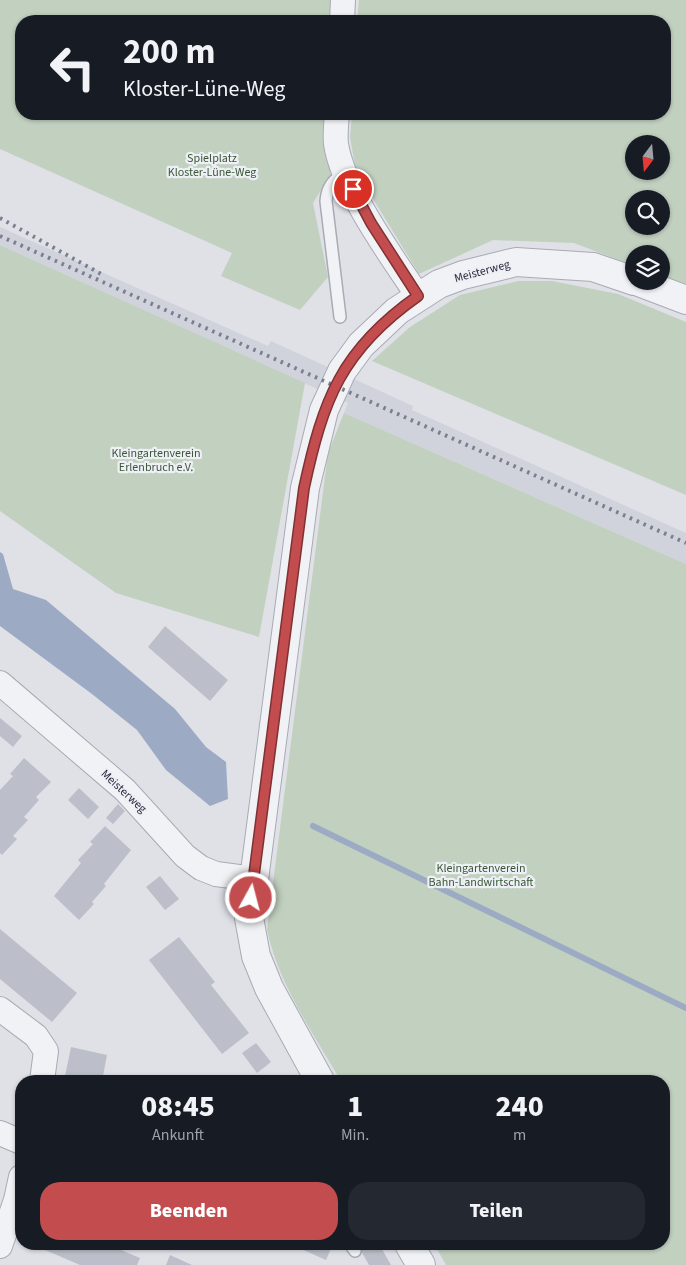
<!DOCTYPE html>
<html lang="de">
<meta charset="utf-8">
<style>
body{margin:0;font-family:"Source Sans 3",sans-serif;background:#242831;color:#f1f3f6;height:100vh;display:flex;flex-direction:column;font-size:19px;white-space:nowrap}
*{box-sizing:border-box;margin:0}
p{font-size:16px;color:#9ea1a6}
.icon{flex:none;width:28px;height:28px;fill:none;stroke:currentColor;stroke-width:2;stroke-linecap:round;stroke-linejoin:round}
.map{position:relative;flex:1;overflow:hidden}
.side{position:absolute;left:15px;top:1075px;width:655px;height:175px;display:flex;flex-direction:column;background:#171b24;border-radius:20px;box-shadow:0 1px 4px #0004}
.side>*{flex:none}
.banner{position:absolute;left:15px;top:15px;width:656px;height:105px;border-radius:20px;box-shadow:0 1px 4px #0004;background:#171b24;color:#f1f3f6;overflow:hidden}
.needle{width:32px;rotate:196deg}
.controls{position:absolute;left:625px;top:135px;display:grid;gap:10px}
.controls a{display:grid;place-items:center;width:45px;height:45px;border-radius:50%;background:#171b24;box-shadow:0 1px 4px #0004;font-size:25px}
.pin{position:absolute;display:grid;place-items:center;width:42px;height:42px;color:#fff;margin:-21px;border:2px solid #fff;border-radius:50%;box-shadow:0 1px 5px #0007}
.me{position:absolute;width:55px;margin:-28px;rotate:7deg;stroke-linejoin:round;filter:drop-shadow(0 0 4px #0008)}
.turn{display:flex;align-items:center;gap:18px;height:105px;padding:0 25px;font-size:22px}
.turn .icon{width:65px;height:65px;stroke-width:2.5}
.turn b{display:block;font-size:35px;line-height:42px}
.eta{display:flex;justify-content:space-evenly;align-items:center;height:85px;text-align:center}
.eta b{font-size:30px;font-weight:800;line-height:35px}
.cta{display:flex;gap:10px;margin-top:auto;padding:10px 25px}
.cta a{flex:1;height:58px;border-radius:20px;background:#c34d4e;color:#fff;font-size:20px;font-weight:800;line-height:58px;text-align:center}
.cta a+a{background:#242831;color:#f1f3f6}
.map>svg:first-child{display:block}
.built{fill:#d1d3dc}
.green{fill:#c2d0c0;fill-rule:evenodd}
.water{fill:#9caac4}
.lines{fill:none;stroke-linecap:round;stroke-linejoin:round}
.stream{stroke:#9caac4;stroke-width:6}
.building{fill:#bcbfc9}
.service-casing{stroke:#a8abb4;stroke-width:14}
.minor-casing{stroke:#a8abb4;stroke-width:26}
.tertiary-casing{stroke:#a8abb4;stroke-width:30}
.service{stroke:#f1f2f5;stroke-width:11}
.minor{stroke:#f1f2f5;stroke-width:24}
.tertiary{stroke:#f1f2f5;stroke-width:28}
.rail{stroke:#797f8f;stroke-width:4;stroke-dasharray:2.5 5;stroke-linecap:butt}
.route-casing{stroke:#7f3233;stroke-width:12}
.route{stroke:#c34d4e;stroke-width:9}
.labels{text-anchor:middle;stroke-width:4.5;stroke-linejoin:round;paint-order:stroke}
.park-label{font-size:12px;fill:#395737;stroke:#eef0f5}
.street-label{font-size:12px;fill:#292d3d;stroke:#eef0f5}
</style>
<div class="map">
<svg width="686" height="1265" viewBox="0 0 686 1265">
<rect width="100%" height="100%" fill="#dfe1e7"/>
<!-- built -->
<path class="built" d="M 0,227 L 268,346 L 271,341 L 413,406 L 412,410 L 686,533 L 686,564 L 344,413 L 348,403 L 0,245 Z"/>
<!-- green -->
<path class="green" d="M 0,0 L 333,0 L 331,21 L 21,21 L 21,114 L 324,114 L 323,134 L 331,174 L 313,203 L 328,277 L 300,310 L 221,276 L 232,253 L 0,149 Z
M 359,0 L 686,0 L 686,286 L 661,277 L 661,254 L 634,254 L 634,266 L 574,243 L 493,240 L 419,274 L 356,171 L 350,137 L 352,114 L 665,114 L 665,21 L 357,21 ZM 634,144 L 661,144 L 661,171 L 634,171 ZM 634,199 L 661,199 L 661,226 L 634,226 Z
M 0,245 L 305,383 L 259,637 L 116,593 L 0,511 Z
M 518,281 L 552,281 L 618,294 L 686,322 L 686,495 L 372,361 L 410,327 L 460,295 Z
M 344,413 L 686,564 L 686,1265 L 446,1265 L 434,1244 L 664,1244 L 664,1081 L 341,1081 C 313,1033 279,985 267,930 L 328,453 Z"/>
<!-- water -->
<path class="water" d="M 0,552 L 3,554 L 13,589 L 46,600 L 175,709 L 206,747 L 226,762 L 228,799 L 210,806 L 166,770 L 137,730 L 92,694 L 0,626 Z"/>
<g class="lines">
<!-- stream -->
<path class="stream" d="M 313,826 L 686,1008"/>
</g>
<!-- building -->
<path class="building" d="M 165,626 L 228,680 L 210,701 L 148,647 Z
M 0,718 L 22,736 L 13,747 L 0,736 Z
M 24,758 L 51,782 L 36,797 L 39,800 L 24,817 L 28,820 L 13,836 L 17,839 L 2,855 L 0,853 L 0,790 L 13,776 L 10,774 Z
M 79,788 L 99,807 L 88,819 L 68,800 Z
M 118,804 L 125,811 L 113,824 L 106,818 Z
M 105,826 L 131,850 L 104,884 L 106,886 L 92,902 L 94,904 L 79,920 L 54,896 L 81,863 L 78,860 L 93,844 L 90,842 Z
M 160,876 L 179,899 L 165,910 L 146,887 Z
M 0,929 L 77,993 L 52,1022 L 0,979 Z
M 179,937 L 215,982 L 211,985 L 249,1033 L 222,1054 L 149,960 Z
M 256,1043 L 271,1062 L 257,1073 L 242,1053 Z
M 71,1047 L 107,1055 L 102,1081 L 64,1081 Z
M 263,1075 L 268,1081 L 255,1081 Z
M 31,1244 L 107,1244 L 140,1258 L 137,1265 L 80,1265 Z
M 290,1244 L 333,1244 L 326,1260 Z
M 357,1244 L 379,1244 L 391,1265 L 369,1265 Z
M 170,1255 L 192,1265 L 166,1265 Z"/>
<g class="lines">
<!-- service casing -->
<g class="service-casing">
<path id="service" d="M 340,317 L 326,201 C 327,187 333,181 344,172
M 350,1244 L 355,1251"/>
</g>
<!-- minor casing -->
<g class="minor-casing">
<path id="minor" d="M 342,21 L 343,0
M 337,114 C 336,124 335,134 336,144 C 343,190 392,257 418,296
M 0,683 L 125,790 L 185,856 L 201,868 L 216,874 L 254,879
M 0,1009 L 36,1036 L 46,1051 L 42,1081
M 0,1133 L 21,1142
M 0,1246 L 16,1200 L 21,1177"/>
</g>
<!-- tertiary casing -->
<g class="tertiary-casing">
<path id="tertiary" d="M 636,281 L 686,300
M 320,1081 L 269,988 L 256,956 L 249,918 L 305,488 L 324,410 L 342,371 L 361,345 L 397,311 L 439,284 L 463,275 L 516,262 L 593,267 L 634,281
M 409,1244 L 421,1265"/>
</g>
<!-- service -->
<use href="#service" class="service"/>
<!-- minor -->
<use href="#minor" class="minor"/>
<!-- tertiary -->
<use href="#tertiary" class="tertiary"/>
<!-- rail -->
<path class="rail" d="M 0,218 L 103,275
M 0,236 L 686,543"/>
</g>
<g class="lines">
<!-- route casing -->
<g class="route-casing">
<path id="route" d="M 251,898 L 304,488 C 323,400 341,350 418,296 L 371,223 L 353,189"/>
</g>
<!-- route -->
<use href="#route" class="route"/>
</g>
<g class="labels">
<!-- park labels -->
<g class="park-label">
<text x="212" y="162">Spielplatz<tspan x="212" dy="14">Kloster-Lüne-Weg</tspan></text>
<text x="156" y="457">Kleingartenverein<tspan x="156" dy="14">Erlenbruch e.V.</tspan></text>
<text x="481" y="872">Kleingartenverein<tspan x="481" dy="14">Bahn-Landwirtschaft</tspan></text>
</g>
<!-- street labels -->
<g class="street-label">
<text transform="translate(482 271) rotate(-15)" y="4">Meisterweg</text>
<text transform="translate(124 791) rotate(43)" y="4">Meisterweg</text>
</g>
</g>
</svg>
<div class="controls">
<a><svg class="needle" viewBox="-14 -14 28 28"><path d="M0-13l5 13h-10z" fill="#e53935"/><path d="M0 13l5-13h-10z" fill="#9ea1a6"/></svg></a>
<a><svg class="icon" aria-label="search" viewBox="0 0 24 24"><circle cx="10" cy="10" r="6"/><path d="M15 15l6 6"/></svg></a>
<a><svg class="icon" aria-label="layers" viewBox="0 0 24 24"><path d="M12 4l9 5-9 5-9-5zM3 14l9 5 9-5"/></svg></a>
</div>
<div class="pin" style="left:353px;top:189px;background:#d93025"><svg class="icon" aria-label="arrive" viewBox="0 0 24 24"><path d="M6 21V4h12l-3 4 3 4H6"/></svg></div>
<svg class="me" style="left:251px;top:898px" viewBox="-20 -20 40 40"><circle r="17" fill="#c34d4e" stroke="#fff" stroke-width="3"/><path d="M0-11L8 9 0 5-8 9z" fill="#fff"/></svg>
<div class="banner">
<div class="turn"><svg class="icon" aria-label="left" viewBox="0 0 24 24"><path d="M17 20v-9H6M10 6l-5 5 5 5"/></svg><div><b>200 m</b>Kloster-Lüne-Weg</div></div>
</div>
<section class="side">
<div class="eta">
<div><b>08:45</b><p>Ankunft</p></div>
<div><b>1</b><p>Min.</p></div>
<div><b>240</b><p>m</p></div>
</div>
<div class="cta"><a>Beenden</a><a>Teilen</a></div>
</section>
</div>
